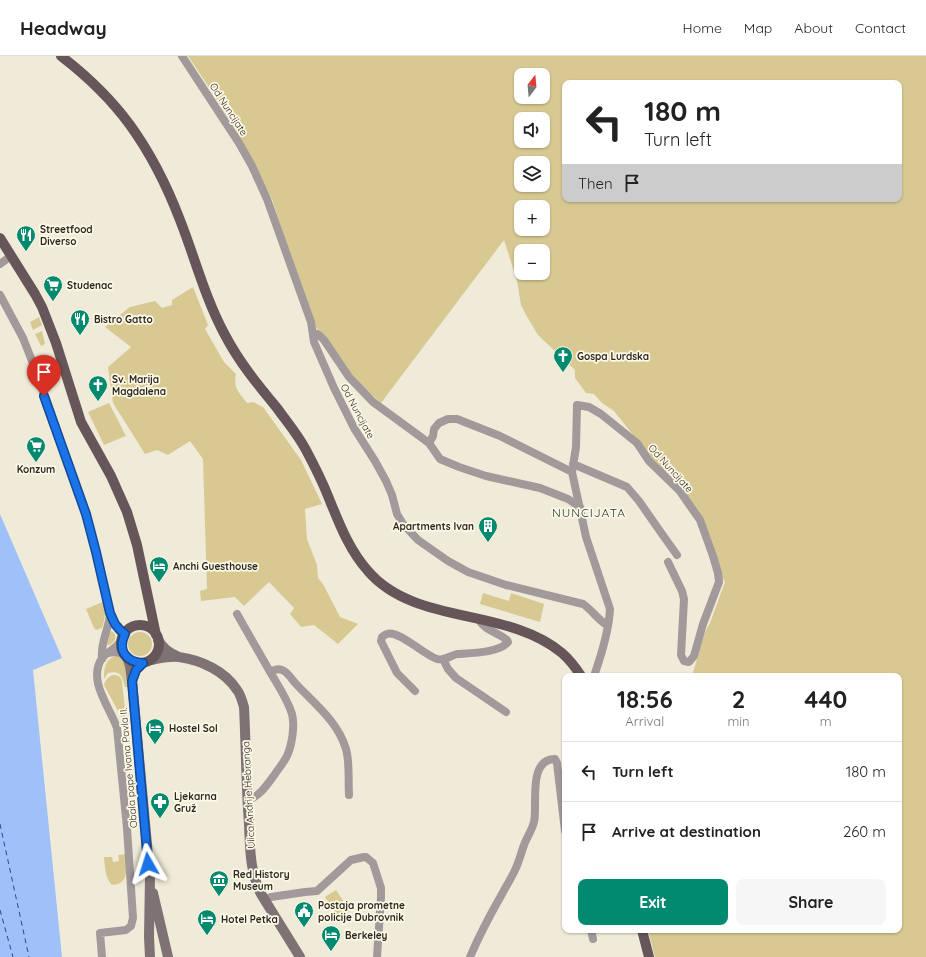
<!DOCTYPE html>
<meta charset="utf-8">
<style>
body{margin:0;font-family:Quicksand,sans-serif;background:#f6f6f6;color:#222;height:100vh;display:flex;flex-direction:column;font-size:15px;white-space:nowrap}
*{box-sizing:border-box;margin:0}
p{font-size:13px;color:#767676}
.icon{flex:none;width:22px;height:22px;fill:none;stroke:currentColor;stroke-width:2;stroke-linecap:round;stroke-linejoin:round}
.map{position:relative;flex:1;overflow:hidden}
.drawer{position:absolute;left:562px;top:617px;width:340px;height:260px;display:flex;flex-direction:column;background:#fff;border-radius:8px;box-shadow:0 1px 3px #0004}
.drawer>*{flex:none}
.top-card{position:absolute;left:562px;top:24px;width:340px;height:122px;border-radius:8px;box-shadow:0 1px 3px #0004;background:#fff;color:#222;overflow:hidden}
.needle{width:26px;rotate:16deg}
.buttons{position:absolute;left:514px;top:12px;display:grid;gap:8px}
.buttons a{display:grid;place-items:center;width:36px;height:36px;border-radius:8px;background:#fff;box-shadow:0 1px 3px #0004;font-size:20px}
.pin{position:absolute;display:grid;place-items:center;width:34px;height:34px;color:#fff;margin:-41px -17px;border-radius:50% 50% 50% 0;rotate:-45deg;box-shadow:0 0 4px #0007}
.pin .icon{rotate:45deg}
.me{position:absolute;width:44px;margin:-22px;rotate:354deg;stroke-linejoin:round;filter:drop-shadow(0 0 3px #0008)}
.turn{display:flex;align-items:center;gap:14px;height:84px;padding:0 16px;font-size:18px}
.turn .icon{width:52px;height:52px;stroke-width:2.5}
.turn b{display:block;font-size:28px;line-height:34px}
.then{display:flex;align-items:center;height:38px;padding:0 16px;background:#0003;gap:8px;font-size:15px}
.eta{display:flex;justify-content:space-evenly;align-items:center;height:68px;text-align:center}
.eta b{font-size:24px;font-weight:700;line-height:28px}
.button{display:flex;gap:8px;margin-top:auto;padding:8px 16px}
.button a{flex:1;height:46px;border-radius:8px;background:#028a70;color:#fff;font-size:16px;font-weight:700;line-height:46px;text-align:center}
.button a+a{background:#f6f6f6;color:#222}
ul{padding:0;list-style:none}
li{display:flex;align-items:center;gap:12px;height:60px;padding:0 16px;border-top:1px solid #e0e0e0}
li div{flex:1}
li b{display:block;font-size:15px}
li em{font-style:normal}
header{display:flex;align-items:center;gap:24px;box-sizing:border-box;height:56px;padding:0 20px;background:#fff;border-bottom:1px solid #e0e0e0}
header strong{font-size:19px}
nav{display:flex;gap:22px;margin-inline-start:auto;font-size:14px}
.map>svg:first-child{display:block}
.green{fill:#d8c993;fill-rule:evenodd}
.water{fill:#9fc0f8}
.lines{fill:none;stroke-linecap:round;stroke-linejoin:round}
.ferry{stroke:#264c8e;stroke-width:1;stroke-dasharray:5 4;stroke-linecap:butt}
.street{stroke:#a2999b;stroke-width:8}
.secondary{stroke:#7f7275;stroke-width:10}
.primary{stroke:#66565a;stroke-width:10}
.route-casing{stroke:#114b97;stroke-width:10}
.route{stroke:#1a73e8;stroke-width:7}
.labels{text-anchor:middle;stroke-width:3.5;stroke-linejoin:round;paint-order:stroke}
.street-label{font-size:10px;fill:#292721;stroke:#fdf8e6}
.poi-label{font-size:10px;font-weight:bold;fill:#292721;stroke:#fdf8e6;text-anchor:start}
.quarter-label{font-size:12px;letter-spacing:1px;fill:#15342b;stroke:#fdf8e6}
</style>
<header>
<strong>Headway</strong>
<nav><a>Home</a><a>Map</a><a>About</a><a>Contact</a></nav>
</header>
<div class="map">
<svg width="926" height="901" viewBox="0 0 926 901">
<rect width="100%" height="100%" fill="#f0ebd9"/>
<!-- green -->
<path class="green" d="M 188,0 L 926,0 L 926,901 L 655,901 L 648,874 L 899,874 L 899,620 L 692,620 L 705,576 L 710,567 L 725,526 L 720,517 L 709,479 L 652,403 L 614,355 L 602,347 L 594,338 L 586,337 L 575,322 L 575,314 L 538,279 L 526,259 L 521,249 L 517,225 L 504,184 L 381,347 L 363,331 L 349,316 L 315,270 L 286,187 L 272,143 L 254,107 L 234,72 L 212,36 ZM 521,19 L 543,19 L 543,41 L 521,41 ZM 565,27 L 899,27 L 899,143 L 565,143 ZM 521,63 L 543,63 L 543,85 L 521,85 ZM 521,107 L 543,107 L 543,129 L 521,129 ZM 521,151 L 543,151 L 543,173 L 521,173 ZM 521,195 L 543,195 L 543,217 L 521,217 Z
M 193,231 L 208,269 L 205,273 L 224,306 L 236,318 C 233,332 239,336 247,347 L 253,346 L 263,351 L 301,404 L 322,448 L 305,453 L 307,483 L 317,509 L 318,522 L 323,528 L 340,561 L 358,568 L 338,588 L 314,569 L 301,571 L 290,558 L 294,552 L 269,526 L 244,550 L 235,541 L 201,545 L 200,535 L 207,533 L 203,403 L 190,385 L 168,399 L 157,394 L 145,398 L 113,347 L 108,311 L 131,291 L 105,271 L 130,251 L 155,245 L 162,252 L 172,249 L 172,244 Z
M 39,261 L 42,269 L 33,274 L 30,266 Z
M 42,275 L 45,288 L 41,290 L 35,278 Z
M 109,347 L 126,380 L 104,389 L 88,356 Z
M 483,537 L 509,545 L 511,537 L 544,548 L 540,566 L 480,548 Z
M 105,545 C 106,554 105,563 102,572 L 96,574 L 94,572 L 86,553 Z
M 112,575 C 118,580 115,586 110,589 L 108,589 L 107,587 L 109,576 Z
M128 588a12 12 0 1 1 24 0a12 12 0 1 1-24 0Z
M 117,600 L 125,603 L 128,631 L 125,631 C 122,620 121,614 108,617 L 104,623 C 104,612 105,602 117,600 Z
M 113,619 C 118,619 121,620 122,626 L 127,672 L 104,629 C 106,623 108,621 113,619 Z
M 126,798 C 126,810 130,829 112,829 C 105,822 105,812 104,801 L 112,801 L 113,806 L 119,805 L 118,799 Z
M 336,834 L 350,855 L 339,862 L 325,841 Z"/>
<!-- water -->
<path class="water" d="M 0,458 L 62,602 L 33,614 L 62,901 L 0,901 Z"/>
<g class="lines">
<!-- ferry -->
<path class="ferry" d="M 0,768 L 29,901
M 0,854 L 13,901"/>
<!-- street -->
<path class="street" d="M 182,0 L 239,87 L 252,110 L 267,143 L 307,255 L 311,266 L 314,286 L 334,332 L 354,372 L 375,405 L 386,425 L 392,439 L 397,458 L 403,468 L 418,484 L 448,505 L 468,516 L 506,529 L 583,548 C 592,554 598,564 607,569
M 0,208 L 11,200
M 0,239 L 23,282 L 34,310 L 86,458 L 96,496 L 110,557 L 115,568 L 120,574 L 125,578
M 313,276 L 319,279 L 324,284 L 349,321 L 373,346 L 429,387 L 440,403 L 459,411 L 486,420 L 540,432 L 568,443 L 580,451
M 429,387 L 433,380 L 434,373 L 439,367 L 448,363 L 457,363 L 500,380 L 572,416
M 573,408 L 627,431 L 639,445 L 662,478 L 677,499
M 237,558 C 248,577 258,595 269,614 C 277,628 287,642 292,658 C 295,669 292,689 287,700 C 284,706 279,712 275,718 C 267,729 260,740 247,745
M 109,597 C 115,595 119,596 125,599
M 102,603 C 100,587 109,573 110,558
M 443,603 L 448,613 L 456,622 L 506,656
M 271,616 C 274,614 277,612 282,614 C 288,616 292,624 297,629 C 315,648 338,666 346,693 C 350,707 348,724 349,739
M 594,620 C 601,600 609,574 610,553 L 586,481 L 572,416 L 576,391 L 577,349 L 589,351 L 601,358 L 637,387 L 649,405 L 679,434 L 700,464 L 713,500 L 718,517 L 719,526 L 703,568 L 694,600 L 689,606 L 684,605 L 681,599 L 684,543 L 682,535 L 668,506
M 415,635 L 397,617 L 381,585 L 382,581 C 384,580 385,578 387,578 C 399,574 424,599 437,603 C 444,605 450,600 457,598 C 471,597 499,597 508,586 L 507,584 C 496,575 487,576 478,563
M 264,843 L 271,841 L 305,836 L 317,835 L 351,804 L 364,801 L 366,801 L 373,807 L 381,832 L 381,841 L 377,901
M 591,874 L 593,883
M 102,901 L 100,877 L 126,874 L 131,870 L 133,862 L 127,772 L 117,672 C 110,651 87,625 102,602 C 105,598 110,596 114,592 C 117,590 120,586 122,583
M 470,901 C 479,880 490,859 502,838 C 506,830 511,823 515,814 C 519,806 521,797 524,789 C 527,781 532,774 534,766 C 538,751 527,703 555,703 L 557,707 L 565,775"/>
<!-- secondary -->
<path class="secondary" d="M 158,584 C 164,593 168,596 177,600
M 127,601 L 130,610 L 132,625 L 150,821 L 149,881 L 150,901
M 151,604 C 160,602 170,600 179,601 C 201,604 225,615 237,634 C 241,639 242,645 244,651 C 246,690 246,729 249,768 C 250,792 250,817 261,838 L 300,901
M 132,625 L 136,614 L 143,607
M 153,837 L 168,901"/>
<!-- primary -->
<path class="primary" d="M 61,0 C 87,20 111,43 130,69 C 151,98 167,130 180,164 C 195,202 205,242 225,279 C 239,306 258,329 277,352 C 287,366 298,379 306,394 C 314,409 322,425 328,440 C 339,467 349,494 368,515 C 415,570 508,551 562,597 C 570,604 576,612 581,620
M 0,182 L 35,238 L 42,251 L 56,287 L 81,366 L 111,420 L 127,456 L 137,489 L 156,579
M121 588a19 19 0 1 1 38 0a19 19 0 1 1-38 0Z
M 642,874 L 649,901"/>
</g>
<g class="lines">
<!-- route casing -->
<g class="route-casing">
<path id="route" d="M 44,340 L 86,458 L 96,496 L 110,557 L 115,568 L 120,574 L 125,578 C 117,594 126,606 143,607 L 136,614 L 132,625 L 148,808"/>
</g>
<!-- route -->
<use href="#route" class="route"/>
</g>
<!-- icons -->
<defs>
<g id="restaurant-pin" transform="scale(1)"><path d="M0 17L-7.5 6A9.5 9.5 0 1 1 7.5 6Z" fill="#028a70" stroke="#fdf8e6"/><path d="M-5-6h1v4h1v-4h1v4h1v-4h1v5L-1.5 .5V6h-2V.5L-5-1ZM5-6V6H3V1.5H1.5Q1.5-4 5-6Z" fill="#fff"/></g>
<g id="supermarket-pin" transform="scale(1)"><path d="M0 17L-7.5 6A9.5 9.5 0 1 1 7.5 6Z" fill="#028a70" stroke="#fdf8e6"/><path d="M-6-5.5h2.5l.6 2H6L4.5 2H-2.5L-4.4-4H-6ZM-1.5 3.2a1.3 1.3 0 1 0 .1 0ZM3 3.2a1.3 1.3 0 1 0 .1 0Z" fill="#fff"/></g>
<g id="church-pin" transform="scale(1)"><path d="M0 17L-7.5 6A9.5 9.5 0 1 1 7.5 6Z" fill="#028a70" stroke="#fdf8e6"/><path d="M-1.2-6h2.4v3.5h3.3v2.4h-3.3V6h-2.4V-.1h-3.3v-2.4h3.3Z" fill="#fff"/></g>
<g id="building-pin" transform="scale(1)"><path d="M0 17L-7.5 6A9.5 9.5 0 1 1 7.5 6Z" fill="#028a70" stroke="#fdf8e6"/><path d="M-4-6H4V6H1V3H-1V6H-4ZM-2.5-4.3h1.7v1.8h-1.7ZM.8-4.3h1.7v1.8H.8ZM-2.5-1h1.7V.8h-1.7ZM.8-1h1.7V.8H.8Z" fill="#fff"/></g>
<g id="hotel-pin" transform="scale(1)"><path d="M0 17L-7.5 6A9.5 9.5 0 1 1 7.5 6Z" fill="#028a70" stroke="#fdf8e6"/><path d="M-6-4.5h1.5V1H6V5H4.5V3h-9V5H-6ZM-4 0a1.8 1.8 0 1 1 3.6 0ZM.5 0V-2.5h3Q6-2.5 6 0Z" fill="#fff"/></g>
<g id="pharmacy-pin" transform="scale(1)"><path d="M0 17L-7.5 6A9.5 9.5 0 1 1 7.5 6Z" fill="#028a70" stroke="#fdf8e6"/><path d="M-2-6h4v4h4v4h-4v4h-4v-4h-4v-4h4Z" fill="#fff"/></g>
<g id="museum-pin" transform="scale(1)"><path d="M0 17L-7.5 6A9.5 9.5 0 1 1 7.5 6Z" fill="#028a70" stroke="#fdf8e6"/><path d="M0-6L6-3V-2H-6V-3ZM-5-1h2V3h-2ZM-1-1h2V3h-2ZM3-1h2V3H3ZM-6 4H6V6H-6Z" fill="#fff"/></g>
<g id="civic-pin" transform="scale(1)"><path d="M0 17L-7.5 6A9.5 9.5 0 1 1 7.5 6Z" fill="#028a70" stroke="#fdf8e6"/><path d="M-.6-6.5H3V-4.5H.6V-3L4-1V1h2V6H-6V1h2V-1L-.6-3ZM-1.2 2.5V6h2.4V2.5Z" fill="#fff"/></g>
</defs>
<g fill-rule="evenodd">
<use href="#restaurant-pin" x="26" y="179"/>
<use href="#supermarket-pin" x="53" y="229"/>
<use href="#restaurant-pin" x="80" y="263"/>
<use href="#church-pin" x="563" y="300"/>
<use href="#church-pin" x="98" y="329"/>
<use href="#supermarket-pin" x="36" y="390"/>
<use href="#building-pin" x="488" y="470"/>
<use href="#hotel-pin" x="159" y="510"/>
<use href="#hotel-pin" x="155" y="672"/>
<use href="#pharmacy-pin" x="160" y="746"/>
<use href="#museum-pin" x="219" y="824"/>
<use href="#civic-pin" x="304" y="855"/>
<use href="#hotel-pin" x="207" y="863"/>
<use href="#hotel-pin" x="331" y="879"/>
</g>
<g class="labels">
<!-- street labels -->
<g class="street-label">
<text transform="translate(229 53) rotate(57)" y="4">Od Nuncijate</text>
<text transform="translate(358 355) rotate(62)" y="4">Od Nuncijate</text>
<text transform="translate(671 412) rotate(48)" y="4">Od Nuncijate</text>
<text transform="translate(128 712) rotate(-95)" y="4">Obala pape Ivana Pavla II.</text>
<text transform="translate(248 739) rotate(-93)" y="4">Ulica Andrije Hebranga</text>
</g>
<!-- poi labels -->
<g class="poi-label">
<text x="40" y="177">Streetfood<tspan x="40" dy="12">Diverso</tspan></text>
<text x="67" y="233">Studenac</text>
<text x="94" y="267">Bistro Gatto</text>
<text x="577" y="304">Gospa Lurdska</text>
<text x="112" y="327">Sv. Marija<tspan x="112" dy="12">Magdalena</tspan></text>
<text x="36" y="417" text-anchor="middle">Konzum</text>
<text x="474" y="474" text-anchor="end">Apartments Ivan</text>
<text x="173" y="514">Anchi Guesthouse</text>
<text x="169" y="676">Hostel Sol</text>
<text x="174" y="744">Ljekarna<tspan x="174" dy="12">Gruž</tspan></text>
<text x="233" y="822">Red History<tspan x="233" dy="12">Museum</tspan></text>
<text x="318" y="853">Postaja prometne<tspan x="318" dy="12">policije Dubrovnik</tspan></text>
<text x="221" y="867">Hotel Petka</text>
<text x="345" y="883">Berkeley</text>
</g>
<!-- quarter labels -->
<g class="quarter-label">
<text x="589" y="461">NUNCIJATA</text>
</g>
</g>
</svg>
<div class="buttons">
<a><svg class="needle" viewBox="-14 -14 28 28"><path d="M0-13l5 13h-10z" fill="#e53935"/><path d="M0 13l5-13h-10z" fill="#767676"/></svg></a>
<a><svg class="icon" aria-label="sound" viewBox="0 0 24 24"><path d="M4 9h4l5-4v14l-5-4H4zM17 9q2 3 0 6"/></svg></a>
<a><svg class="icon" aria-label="layers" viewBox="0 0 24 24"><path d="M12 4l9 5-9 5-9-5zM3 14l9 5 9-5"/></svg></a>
<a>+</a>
<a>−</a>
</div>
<div class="pin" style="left:44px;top:340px;background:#d93025"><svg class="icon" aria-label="arrive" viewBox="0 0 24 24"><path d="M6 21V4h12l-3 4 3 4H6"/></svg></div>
<svg class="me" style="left:148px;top:808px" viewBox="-20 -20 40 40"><path d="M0-17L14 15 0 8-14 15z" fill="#1a73e8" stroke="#fff" stroke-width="4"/></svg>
<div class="top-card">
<div class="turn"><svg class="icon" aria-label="left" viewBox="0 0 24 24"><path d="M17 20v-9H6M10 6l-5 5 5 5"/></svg><div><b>180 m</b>Turn left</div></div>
<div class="then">Then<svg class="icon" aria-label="arrive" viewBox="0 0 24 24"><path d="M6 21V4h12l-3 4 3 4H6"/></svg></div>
</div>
<section class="drawer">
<div class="eta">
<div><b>18:56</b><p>Arrival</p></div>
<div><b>2</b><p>min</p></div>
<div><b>440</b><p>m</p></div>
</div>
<ul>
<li><svg class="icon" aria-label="left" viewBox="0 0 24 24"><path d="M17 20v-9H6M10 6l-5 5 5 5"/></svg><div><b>Turn left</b></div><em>180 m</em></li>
<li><svg class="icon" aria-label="arrive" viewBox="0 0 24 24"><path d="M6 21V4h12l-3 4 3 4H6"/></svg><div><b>Arrive at destination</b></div><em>260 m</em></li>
</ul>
<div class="button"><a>Exit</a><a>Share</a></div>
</section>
</div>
